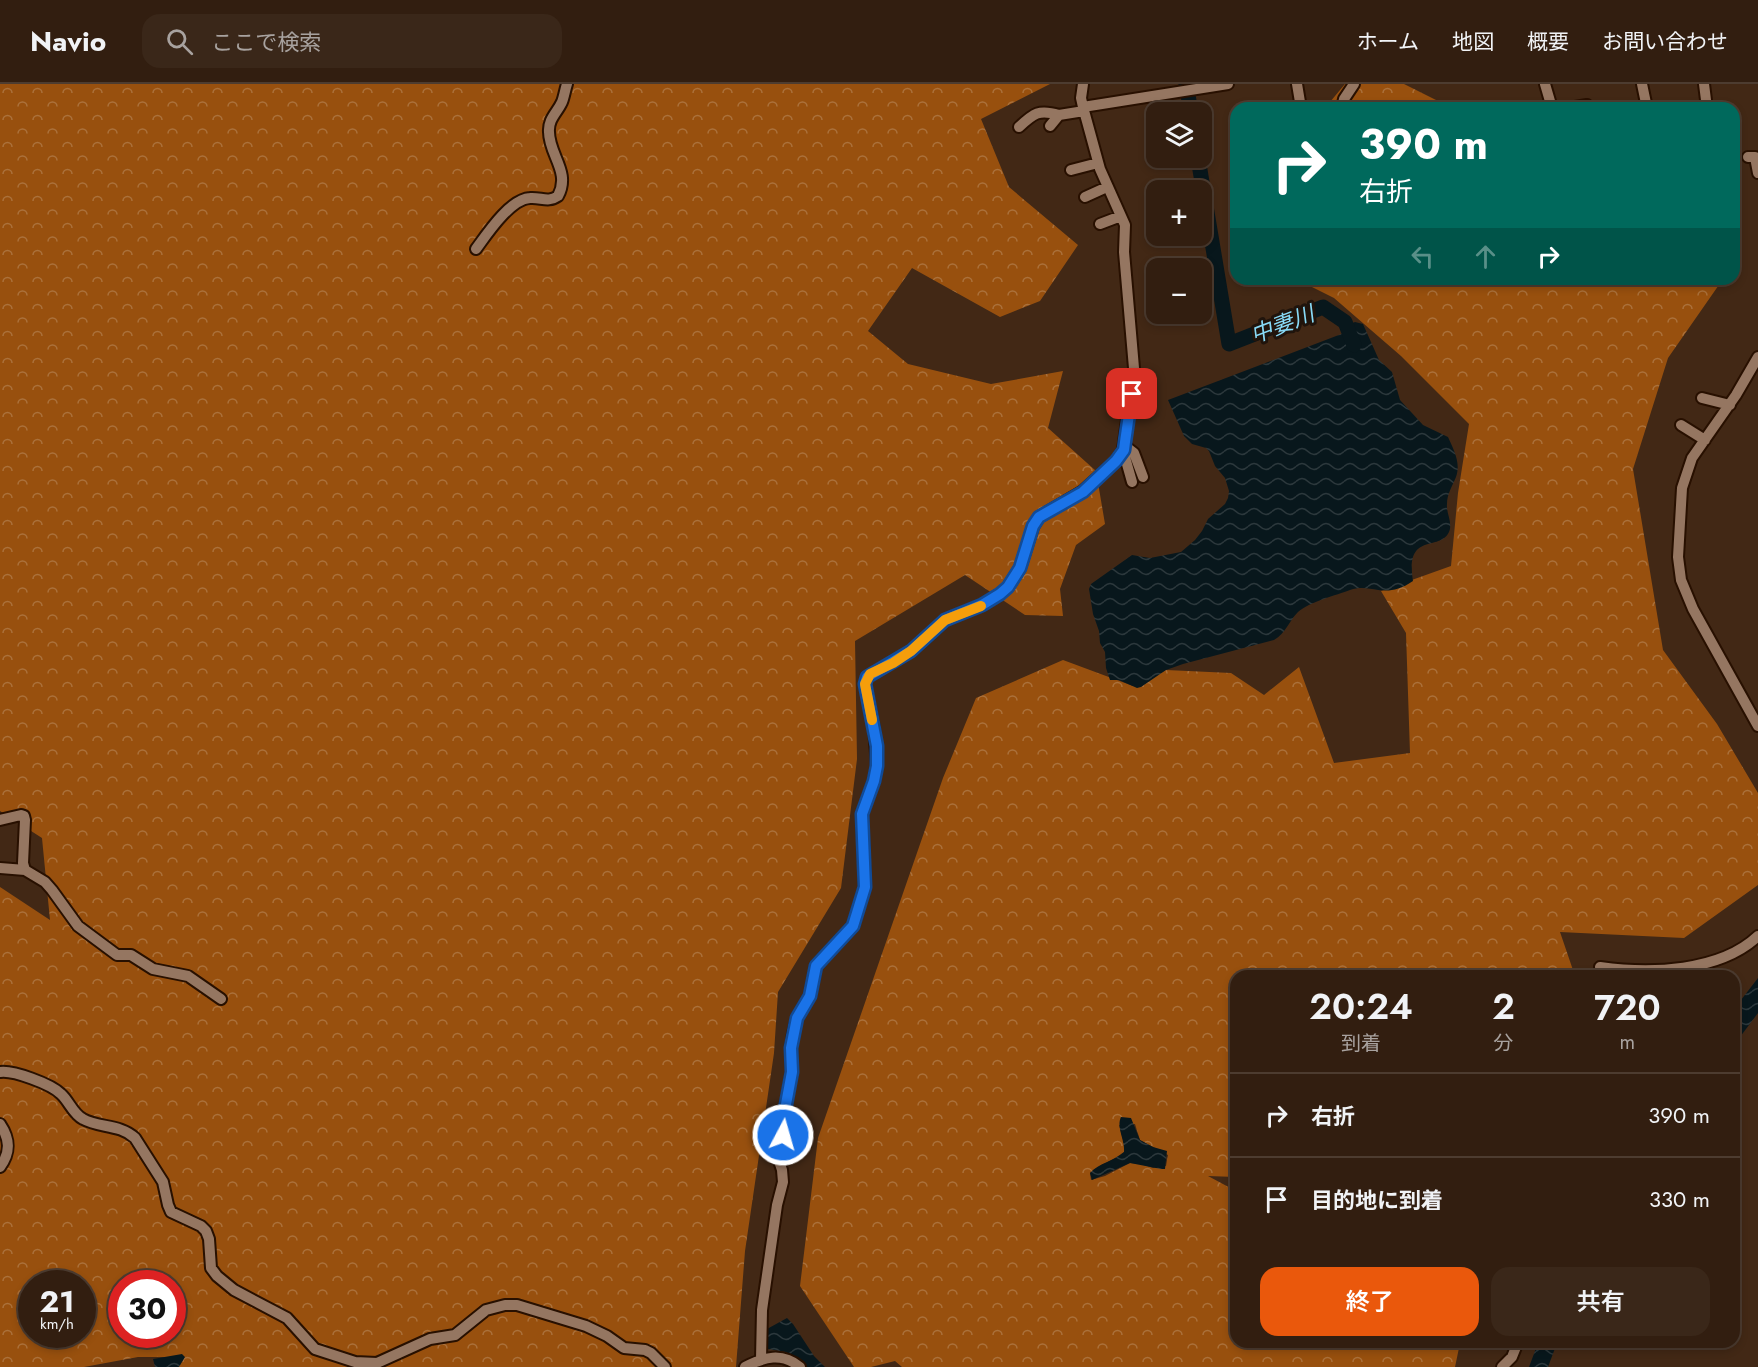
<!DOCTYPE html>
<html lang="ja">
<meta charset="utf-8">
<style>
body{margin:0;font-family:Jost,"Noto Sans JP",sans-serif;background:#3a2719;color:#f1f3f6;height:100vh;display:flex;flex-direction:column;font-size:22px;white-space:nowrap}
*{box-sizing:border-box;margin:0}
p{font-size:20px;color:#a8a29f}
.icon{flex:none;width:33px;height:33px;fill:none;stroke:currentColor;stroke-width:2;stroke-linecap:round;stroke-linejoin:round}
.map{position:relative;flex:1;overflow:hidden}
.side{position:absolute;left:1230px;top:886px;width:510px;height:378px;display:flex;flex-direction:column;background:#321e10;border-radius:18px;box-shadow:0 3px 9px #0003,0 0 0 2px #4d3c30}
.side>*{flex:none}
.top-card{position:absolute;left:1230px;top:18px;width:510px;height:183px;border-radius:18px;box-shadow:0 3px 9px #0003,0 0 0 2px #4d3c30;background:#00695c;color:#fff;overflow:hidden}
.tools{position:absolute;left:1146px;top:18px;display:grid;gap:12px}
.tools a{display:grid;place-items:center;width:66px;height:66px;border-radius:12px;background:#321e10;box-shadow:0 3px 9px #0003,0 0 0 2px #4d3c30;font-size:30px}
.speed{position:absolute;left:18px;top:1186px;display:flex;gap:12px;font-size:30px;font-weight:700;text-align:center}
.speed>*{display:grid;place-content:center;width:78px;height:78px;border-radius:50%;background:#321e10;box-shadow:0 3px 9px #0003,0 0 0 2px #4d3c30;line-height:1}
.speed small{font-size:15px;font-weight:400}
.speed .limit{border:9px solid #d22;background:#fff;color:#111}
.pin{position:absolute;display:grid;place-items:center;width:51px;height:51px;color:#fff;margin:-26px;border-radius:12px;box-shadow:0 3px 9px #0006}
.me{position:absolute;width:66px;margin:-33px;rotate:6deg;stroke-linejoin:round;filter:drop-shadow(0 0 4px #0008)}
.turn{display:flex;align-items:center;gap:21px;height:126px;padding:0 30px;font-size:27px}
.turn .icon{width:78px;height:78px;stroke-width:2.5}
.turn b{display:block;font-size:42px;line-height:51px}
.lanes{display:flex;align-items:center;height:57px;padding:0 30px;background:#0003;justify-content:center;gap:30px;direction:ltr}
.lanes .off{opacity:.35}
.eta{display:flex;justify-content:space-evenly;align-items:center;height:102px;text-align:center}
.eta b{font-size:36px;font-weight:600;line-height:42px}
.primary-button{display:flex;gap:12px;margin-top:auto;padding:12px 30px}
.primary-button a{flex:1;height:69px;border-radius:18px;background:#ea580c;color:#fff;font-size:24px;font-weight:600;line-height:69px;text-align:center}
.primary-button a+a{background:#3a2719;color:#f1f3f6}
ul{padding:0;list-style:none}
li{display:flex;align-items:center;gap:18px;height:84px;padding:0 30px;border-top:2px solid #4d3c30}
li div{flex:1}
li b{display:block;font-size:22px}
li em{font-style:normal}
header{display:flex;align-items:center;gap:36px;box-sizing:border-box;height:84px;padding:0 30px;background:#321e10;border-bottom:2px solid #4d3c30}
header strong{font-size:28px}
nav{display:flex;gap:33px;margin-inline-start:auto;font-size:21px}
.search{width:420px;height:54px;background:#3a2719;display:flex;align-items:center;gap:15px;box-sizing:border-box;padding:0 21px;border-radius:18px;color:#a8a29f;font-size:22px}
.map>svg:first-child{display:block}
.forest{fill:url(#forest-crowns);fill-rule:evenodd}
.water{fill:url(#water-waves)}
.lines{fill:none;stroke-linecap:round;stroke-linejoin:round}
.river{stroke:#08171c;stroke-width:15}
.minor-casing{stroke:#281000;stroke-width:14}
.minor{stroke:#957661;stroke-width:10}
.route-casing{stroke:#114b97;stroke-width:15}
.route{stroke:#1a73e8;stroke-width:10}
.slow{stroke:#f59e0b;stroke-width:10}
.labels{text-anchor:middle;stroke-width:6;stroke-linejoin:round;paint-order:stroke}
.water-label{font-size:22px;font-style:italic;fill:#88daf7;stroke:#20140c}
</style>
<header>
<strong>Navio</strong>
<div class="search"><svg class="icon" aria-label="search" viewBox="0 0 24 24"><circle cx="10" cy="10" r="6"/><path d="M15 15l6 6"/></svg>ここで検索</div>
<nav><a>ホーム</a><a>地図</a><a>概要</a><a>お問い合わせ</a></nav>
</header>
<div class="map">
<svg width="1758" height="1283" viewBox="0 0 1758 1283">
<defs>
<pattern id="forest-crowns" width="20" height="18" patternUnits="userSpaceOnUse" patternTransform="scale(1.5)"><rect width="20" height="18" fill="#98500e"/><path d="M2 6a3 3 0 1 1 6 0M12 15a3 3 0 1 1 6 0" fill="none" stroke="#ab713b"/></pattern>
<pattern id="water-waves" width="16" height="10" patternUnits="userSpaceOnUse" patternTransform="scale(1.5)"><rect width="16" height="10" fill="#08171c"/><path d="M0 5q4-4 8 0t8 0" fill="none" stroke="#2c383c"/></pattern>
</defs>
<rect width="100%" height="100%" fill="#422815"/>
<!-- forest -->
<path class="forest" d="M 0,0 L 1050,0 L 981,35 L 1009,103 L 1078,161 L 1040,217 L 1000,233 L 912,184 L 868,247 L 908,280 L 991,300 L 1063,287 L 1048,344 L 1096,387 L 1105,440 L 1076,461 L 1060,505 L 1063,532 L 1025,531 L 965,491 L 855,557 L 857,675 L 841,804 L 778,908 L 774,969 L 745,1167 L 736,1283 L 175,1283 L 184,1273 L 138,1273 L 84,1283 L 0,1283 L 0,803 L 50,836 L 42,754 L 0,727 ZM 32,1200 L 82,1200 L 82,1251 L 32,1251 ZM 122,1200 L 172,1200 L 172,1251 L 122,1251 Z
M 1345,0 L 1404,0 L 1436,16 L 1426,24 L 1325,24 Z
M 1296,195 L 1723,195 L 1668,274 L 1633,385 L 1663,566 L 1717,640 L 1758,709 L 1758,801 L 1684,854 L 1560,848 L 1575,892 L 1236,892 L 1236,1093 L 1208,1092 L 1236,1107 L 1236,1258 L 1460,1259 L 1455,1283 L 902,1283 L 895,1277 L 871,1283 L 854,1283 L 800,1202 L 818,1054 L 943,694 L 976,614 L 1063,576 L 1133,602 L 1166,586 L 1231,589 L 1264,611 L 1299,583 L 1334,679 L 1410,669 L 1406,549 L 1381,507 L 1451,482 L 1458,409 L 1469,340 L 1401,272 L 1334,214 ZM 1135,1040 L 1140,1056 L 1168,1071 L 1166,1082 L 1153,1084 L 1141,1080 L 1130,1079 L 1105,1092 L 1091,1096 L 1090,1089 C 1100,1080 1113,1077 1124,1068 L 1124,1059 L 1119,1041 Z"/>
<!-- water -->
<path class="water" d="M 1355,238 L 1363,240 L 1379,276 L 1392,288 L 1400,316 L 1423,341 L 1448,353 C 1454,366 1461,379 1456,393 C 1452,403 1447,410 1447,420 C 1446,429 1453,439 1449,448 C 1440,468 1405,447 1413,497 C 1384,517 1372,498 1350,506 C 1337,511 1309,518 1298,528 C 1289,537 1286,549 1274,556 L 1183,580 L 1166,586 L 1141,603 L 1137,604 L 1119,596 L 1110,596 L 1106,584 L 1105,568 L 1100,559 L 1099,547 L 1093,530 L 1089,505 L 1091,500 L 1132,471 L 1150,474 L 1181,468 L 1195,456 L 1202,447 L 1208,435 L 1225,420 L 1228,414 L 1229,407 L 1225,394 L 1215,382 L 1209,367 L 1206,364 L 1192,360 L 1184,352 L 1168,316 L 1344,249 L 1350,240 Z
M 1758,894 L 1758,929 L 1734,961 L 1734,925 Z
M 1121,1033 L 1131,1034 L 1140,1056 L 1153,1063 L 1167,1067 L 1165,1085 L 1161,1085 L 1130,1079 L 1092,1096 L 1090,1089 C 1099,1079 1114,1077 1124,1068 C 1125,1056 1116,1043 1121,1033 Z
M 787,1234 L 793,1240 L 814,1272 L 825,1283 L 806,1283 L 786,1268 L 768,1265 L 767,1245 Z
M 1538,1259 L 1557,1259 L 1548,1283 L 1529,1283 Z
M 182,1270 L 185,1273 L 179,1283 L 155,1283 L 153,1275 Z"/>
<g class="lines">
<!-- river -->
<path class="river" d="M 1186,0 L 1191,28
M 1198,74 L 1229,260 L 1323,223 L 1345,238 L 1354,261"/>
<!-- minor casing -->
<g class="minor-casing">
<path id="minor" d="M 1297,0 L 1301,24
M 1545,0 L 1552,24
M 1642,0 L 1647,24
M 1704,0 L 1707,24
M 1083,23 L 1228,0
M 1342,24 L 1344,15 L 1354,0
M 1569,24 L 1587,21
M 1050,42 L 1059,31 L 1084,27
M 1019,43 C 1034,29 1039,25 1059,31
M 1748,73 L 1755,73 L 1758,89
M 1071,86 L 1098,79
M 1085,113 L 1107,103
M 1100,140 L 1121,132
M 476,165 C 487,150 510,115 530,114 C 541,113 548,119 558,112 C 571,88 549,71 549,48 C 548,35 557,29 562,18 C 564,13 565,6 567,0
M 1758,273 L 1736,311 L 1692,374 L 1682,404 L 1678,473 L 1681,496 L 1693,525 L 1758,642
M 1702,314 L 1730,321
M 1681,341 L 1705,356
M 1125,362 L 1134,369 L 1143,393
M 1123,366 L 1132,398
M 0,736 L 21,731 L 24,732 L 25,736 L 23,779 L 25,786 L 45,798 L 52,806 L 78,842 L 117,871 L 131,871 L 153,885 L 188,892 L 221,915
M 0,784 L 25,786
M 1600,883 C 1650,890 1720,888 1758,852
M 0,988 C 13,986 51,1000 61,1010 C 69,1017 73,1030 83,1035 C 99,1044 120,1040 135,1054 L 163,1098 L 168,1121 L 171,1128 L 201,1142 L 206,1147 L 209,1155 L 211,1184 L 217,1192 L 234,1206 L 287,1234 L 315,1265 L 355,1278 L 377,1279 L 430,1255 L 455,1251 L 486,1226 L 505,1221 L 517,1221 L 586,1242 L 607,1252 L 624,1264 L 645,1266 L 651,1269 L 665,1283
M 0,1040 C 10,1055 11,1068 0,1083
M 761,1275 L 762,1226 L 777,1121 L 783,1098 L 782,1086 L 778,1074 L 782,1062 L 782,1041 L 792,988 L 791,964 L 793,950 L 797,934 L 810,912 L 816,882 L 853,842 L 865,803 L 862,730 L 874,697 L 877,682 L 874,644 L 865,600 L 867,593 L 911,567 L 945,536 L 982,521 L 1000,510 L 1008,503 L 1020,484 L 1033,443 L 1039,433 L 1083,407 L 1116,377 L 1123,366 L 1134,284 L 1124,168 L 1125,141 L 1100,85 L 1083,23 L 1081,14 L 1083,0
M 745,1283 C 764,1273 782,1268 800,1283
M 1502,1283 L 1512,1273 L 1518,1258"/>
</g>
<!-- minor -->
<use href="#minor" class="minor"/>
</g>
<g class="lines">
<!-- route casing -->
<g class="route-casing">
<path id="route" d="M 783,1051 L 784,1031 L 792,988 L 791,964 L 797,934 L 810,912 L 816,882 L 853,842 L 865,803 L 862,730 L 874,697 L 877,682 L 877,662 L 865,600 L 867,593 L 911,567 L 945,536 L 982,521 L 1000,510 L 1008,503 L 1020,484 L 1033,442 L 1039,433 L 1083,408 L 1116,377 L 1124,366 L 1125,358 L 1132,310"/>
</g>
<!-- route -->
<use href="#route" class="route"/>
<!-- slow -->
<path class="slow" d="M 872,636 L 865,600 L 870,590 L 893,579 L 911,567 L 945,536 L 981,522"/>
</g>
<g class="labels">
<!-- water labels -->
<g class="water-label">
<text transform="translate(1282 240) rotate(-21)" y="8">中妻川</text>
</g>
</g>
</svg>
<div class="tools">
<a><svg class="icon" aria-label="layers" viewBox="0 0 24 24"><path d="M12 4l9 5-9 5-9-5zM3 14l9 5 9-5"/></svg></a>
<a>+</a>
<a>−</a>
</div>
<div class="speed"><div>21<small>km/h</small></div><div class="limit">30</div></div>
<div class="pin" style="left:1132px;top:310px;background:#d93025"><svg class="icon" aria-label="arrive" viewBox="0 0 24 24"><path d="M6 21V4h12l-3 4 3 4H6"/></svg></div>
<svg class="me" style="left:783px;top:1051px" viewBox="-20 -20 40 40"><circle r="17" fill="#1a73e8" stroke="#fff" stroke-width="3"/><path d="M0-11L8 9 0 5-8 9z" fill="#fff"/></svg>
<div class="top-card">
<div class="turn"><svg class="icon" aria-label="right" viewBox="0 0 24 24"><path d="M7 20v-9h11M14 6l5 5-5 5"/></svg><div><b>390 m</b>右折</div></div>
<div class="lanes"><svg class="icon off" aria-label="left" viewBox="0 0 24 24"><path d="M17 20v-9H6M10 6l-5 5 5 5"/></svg><svg class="icon off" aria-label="ahead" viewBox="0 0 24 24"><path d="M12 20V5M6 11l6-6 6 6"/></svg><svg class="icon" aria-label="right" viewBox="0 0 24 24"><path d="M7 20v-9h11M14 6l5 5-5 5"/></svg></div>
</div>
<section class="side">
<div class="eta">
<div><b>20:24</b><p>到着</p></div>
<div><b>2</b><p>分</p></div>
<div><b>720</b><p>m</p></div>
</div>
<ul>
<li><svg class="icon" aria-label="right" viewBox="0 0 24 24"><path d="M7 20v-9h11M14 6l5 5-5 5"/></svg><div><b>右折</b></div><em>390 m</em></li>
<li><svg class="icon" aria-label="arrive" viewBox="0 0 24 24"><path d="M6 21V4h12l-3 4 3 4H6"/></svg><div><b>目的地に到着</b></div><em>330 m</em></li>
</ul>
<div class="primary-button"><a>終了</a><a>共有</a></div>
</section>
</div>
